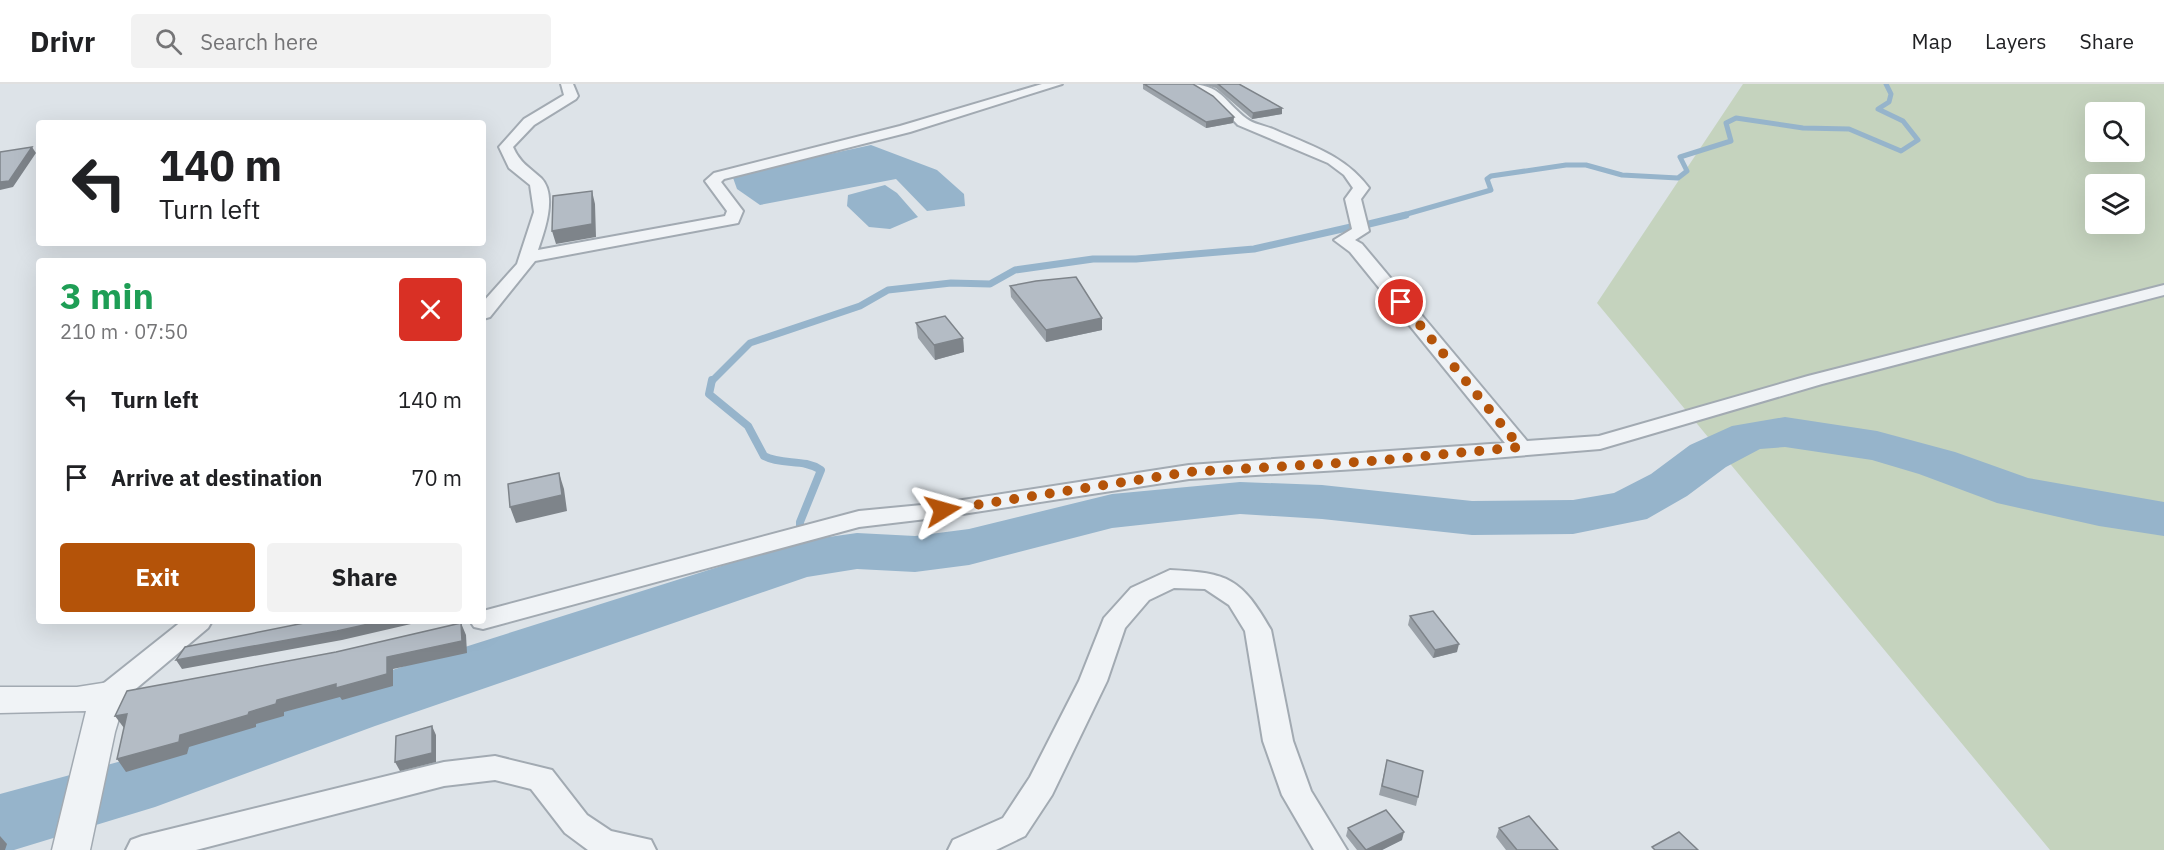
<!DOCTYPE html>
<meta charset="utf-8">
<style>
body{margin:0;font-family:"IBM Plex Sans",sans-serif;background:#f2f2f2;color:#202124;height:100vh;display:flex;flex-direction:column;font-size:22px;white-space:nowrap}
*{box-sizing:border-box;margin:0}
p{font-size:20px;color:#757577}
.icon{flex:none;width:33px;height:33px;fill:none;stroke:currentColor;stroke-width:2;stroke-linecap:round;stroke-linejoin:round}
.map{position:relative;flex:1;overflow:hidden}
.side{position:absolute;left:36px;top:174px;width:450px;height:366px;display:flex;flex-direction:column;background:#fff;border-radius:6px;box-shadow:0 6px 24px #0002}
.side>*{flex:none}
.guide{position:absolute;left:36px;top:36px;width:450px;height:126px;border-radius:6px;box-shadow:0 6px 24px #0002;background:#fff;color:#202124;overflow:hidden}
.controls{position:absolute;left:2085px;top:18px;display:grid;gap:12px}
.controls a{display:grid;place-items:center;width:60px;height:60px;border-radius:6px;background:#fff;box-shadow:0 6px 24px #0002;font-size:30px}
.pin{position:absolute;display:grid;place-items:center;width:51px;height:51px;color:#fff;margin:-26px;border:3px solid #fff;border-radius:50%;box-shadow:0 2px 6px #0007}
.me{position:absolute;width:66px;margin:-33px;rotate:82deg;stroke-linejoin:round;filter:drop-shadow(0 0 4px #0008)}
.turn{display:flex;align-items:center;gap:21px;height:126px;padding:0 24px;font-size:27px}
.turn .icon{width:78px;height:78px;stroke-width:2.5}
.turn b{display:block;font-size:42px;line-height:51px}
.round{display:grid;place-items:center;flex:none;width:63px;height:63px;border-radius:6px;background:#f2f2f2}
.overview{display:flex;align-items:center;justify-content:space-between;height:102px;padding:0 24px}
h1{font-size:36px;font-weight:700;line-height:45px;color:#1e9e55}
.primary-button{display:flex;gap:12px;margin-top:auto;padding:12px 24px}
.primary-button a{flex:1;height:69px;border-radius:6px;background:#b45309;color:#fff;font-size:24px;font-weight:700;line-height:69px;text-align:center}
.primary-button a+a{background:#f2f2f2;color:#202124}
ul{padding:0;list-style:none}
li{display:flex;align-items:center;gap:18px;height:78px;padding:0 24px}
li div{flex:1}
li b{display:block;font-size:22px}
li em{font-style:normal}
header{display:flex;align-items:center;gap:36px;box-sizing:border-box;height:84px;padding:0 30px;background:#fff;border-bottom:2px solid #e0e0e0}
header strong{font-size:28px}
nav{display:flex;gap:33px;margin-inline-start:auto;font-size:21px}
.search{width:420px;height:54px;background:#f2f2f2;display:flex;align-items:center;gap:15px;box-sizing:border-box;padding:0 21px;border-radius:6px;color:#757577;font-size:22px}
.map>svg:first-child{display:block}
.green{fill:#c5d3be;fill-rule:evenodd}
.water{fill:#96b4cb}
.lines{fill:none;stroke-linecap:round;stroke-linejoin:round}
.stream-far2{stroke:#96b4cb;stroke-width:5}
.stream-far1{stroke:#96b4cb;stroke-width:7}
.stream{stroke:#96b4cb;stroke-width:8}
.river{fill:#96b4cb;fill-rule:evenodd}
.minor-casing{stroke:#a2aab2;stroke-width:4}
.tertiary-casing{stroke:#a2aab2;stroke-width:3}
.minor{fill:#f0f3f6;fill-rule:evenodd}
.tertiary{fill:#f0f3f6;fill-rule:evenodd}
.wall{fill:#9ba2a9}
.shaded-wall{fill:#7e848a}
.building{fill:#b4bcc5;stroke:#7e848a;stroke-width:1.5}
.route{stroke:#b45309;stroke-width:10;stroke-dasharray:0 18}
</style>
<header>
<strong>Drivr</strong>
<div class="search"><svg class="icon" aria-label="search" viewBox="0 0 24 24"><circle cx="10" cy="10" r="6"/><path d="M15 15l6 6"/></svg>Search here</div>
<nav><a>Map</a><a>Layers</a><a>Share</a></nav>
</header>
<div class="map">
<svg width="2164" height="766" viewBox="0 0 2164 766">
<rect width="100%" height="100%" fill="#dde3e8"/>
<!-- green -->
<path class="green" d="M 1743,0 L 2164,0 L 2164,766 L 2050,766 L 1597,219 ZM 2096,28 L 2134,28 L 2134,68 L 2096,68 ZM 2096,100 L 2134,100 L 2134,140 L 2096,140 Z"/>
<!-- water -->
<path class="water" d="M 871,61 L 937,86 L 964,110 L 965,122 L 927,127 L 896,95 L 760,121 L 737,105 L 732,91 Z
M 885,101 L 897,109 L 918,133 L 890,145 L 869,143 L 847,122 L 848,111 Z"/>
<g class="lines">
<!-- stream-far2 -->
<path class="stream-far2" d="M 1400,132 L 1491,106 L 1487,95 L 1491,92 L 1566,81 L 1586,81 L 1622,91 L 1678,94 L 1687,87 L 1680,73 L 1731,57 L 1726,39 L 1736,34 L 1803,44 L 1849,45 L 1901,67 L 1918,56 L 1903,37 L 1878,25 L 1889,18 L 1891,10 L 1886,0"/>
<!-- stream-far1 -->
<path class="stream-far1" d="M 1369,140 L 1406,131
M 712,297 L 750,259 L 860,222 L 888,206 L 951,199 L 990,200 L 1015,186 L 1093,175 L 1136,175 L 1254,165 L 1351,143"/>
<!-- stream -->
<path class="stream" d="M 712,296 L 709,310 L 748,342 L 764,372 C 783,382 803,374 821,386 L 800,438 L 800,476"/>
<!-- river -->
<path class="river" d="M 1785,333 L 1877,347 L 1955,368 L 2028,394 L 2164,418 L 2164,452 L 2099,442 L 1997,419 L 1919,390 L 1872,376 L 1785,363 L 1760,365 L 1726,383 L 1687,412 L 1647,435 L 1573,450 L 1472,451 L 1322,435 L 1240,430 L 1112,444 L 969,481 L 915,488 L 857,485 L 807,493 L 375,642 L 155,723 L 14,766 L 0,766 L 0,710 L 129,675 L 329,606 L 800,457 L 857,449 L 915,452 L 969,445 L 1112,410 L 1240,398 L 1322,401 L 1472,417 L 1573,416 L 1614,409 L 1651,390 L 1690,361 L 1732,342 Z"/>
<!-- minor casing -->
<g class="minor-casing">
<path id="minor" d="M 561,0 L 573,0 L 578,12 L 576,15 L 534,41 L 513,63 C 520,79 529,83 541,94 C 558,111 544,148 538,166 L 725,132 L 727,127 L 705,97 L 714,89 L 900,42 L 1042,0 L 1062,0 L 910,48 L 724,95 L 721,98 L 743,127 L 738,139 L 535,177 L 490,233 L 483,235 L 483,218 L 517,180 L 534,128 L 530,101 L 509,84 L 499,63 L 524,35 L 564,11 Z
M 1187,0 C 1222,0 1223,17 1247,35 C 1254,40 1265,42 1273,45 C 1309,61 1345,71 1369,104 L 1361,115 L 1369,147 L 1355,156 L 1362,160 L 1527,357 L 1599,352 L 1808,292 L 2164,201 L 2164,211 L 1822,300 L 1600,365 L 1373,384 L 1189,395 L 943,433 L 859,443 L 483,545 L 474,543 L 470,537 L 483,537 L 483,527 L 859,427 L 943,419 L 1189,381 L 1505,359 L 1350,168 L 1334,156 L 1352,145 L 1345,115 L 1353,104 L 1344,91 L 1328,79 L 1238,41 L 1214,16 Z
M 1170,486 C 1229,489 1241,494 1271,546 L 1293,657 L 1311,707 L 1347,766 L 1314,766 L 1282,711 L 1263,657 L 1245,547 L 1229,521 L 1205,505 L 1174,504 L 1149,516 L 1125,544 L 1107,597 L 1052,711 L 1025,752 L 996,766 L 948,766 L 953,756 L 1003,734 L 1030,693 L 1079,597 L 1104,534 L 1131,504 Z
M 182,537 L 212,537 L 208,544 L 119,619 L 109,622 L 99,619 L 95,611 L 99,603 Z
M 495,672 L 552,686 L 587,731 L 611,747 L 651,756 L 656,766 L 588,766 L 565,749 L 531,705 L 495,696 L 444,702 L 196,766 L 126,766 L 131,756 L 142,752 L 444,678 Z"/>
</g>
<!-- tertiary casing -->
<g class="tertiary-casing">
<path id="tertiary" d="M 109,598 L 121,602 L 126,611 L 115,648 L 90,766 L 52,766 L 86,627 L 0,629 L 0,603 L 77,603 Z"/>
</g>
<!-- minor -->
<use href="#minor" class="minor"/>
<!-- tertiary -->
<use href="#tertiary" class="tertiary"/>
</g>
<!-- wall -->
<path class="wall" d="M 1143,0 L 1193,0 L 1234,33 L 1233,39 L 1206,44 L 1143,5 Z
M 1203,0 L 1239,0 L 1282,24 L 1282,30 L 1252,35 L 1216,4 Z
M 1010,202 L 1102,234 L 1102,246 L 1046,258 L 1011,213 Z
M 916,239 L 963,254 L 964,268 L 935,276 L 918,254 Z
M 1410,532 L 1457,568 L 1433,574 L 1408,541 Z
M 1387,676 L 1418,713 L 1416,722 L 1379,711 Z
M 1348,744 L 1402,756 L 1382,766 L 1357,766 L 1346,752 Z
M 1499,744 L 1558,766 L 1506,766 L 1496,753 Z"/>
<!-- shaded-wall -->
<path class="shaded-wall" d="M 1282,24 L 1282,30 L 1252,35 L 1253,29 Z
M 1234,33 L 1233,39 L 1206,44 L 1206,38 Z
M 32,63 L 36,69 L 13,103 L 0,106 L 0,98 Z
M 592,107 L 595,120 L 596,153 L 556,160 L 552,147 Z
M 1102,234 L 1102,246 L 1046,258 L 1046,246 Z
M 963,254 L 964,268 L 935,276 L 934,261 Z
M 559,389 L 564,405 L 567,427 L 516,439 L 510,423 Z
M 382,537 L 424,537 L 342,556 L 182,585 L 176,576 Z
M 461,539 L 466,551 L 467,569 L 393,585 L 393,602 L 342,616 L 340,613 L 284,628 L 284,632 L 256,640 L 256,643 L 189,663 L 187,670 L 126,688 L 117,675 L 180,651 L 249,628 L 277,616 L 336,600 L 387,573 Z
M 1459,560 L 1457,568 L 1433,574 L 1435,566 Z
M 127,630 L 124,644 L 115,632 Z
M 432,642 L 436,651 L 436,678 L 400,687 L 395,678 Z
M 1404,748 L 1402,756 L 1382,766 L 1366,766 Z
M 0,752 L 7,760 L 5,766 L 0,766 Z"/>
<!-- building -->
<path class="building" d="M 1144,0 L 1193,0 L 1213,12 L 1234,33 L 1206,38 Z
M 1218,0 L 1239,0 L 1282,24 L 1253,29 Z
M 32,63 L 9,97 L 0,98 L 0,68 Z
M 592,107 L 592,140 L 552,147 L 553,112 Z
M 1076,193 L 1102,234 L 1046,246 L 1010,202 L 1036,197 Z
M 945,232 L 963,254 L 934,261 L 916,239 Z
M 559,389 L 562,411 L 510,423 L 508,400 Z
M 1433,527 L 1459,560 L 1435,566 L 1410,532 Z
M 314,537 L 382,537 L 337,547 L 176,576 L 185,563 Z
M 461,539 L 462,557 L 387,573 L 387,590 L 336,604 L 336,600 L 277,616 L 276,620 L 249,628 L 248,631 L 180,651 L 179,658 L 117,675 L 127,630 L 115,632 L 127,607 L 336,568 Z
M 432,642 L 432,669 L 395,678 L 396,652 Z
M 1387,676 L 1423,687 L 1418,713 L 1382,702 Z
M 1386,726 L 1404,748 L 1366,766 L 1348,744 Z
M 1529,732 L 1558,766 L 1517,766 L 1499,744 Z
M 1679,748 L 1698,766 L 1655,766 L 1652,763 Z"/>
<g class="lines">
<!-- route -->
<path class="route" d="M 943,426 L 1189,388 L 1373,377 L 1520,363 L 1401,218"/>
</g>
</svg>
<div class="controls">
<a><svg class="icon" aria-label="search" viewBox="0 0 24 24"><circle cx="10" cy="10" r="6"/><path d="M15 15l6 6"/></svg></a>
<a><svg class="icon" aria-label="layers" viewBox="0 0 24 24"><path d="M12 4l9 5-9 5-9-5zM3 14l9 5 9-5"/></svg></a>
</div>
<div class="pin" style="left:1401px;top:218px;background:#d93025"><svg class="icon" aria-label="arrive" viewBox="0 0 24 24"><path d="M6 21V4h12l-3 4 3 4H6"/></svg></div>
<svg class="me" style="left:943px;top:426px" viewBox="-20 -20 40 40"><path d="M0-17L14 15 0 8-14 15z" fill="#b45309" stroke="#fff" stroke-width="4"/></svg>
<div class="guide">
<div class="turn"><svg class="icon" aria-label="left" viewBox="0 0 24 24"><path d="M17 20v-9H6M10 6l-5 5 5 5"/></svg><div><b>140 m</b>Turn left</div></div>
</div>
<section class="side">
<div class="overview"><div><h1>3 min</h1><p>210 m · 07:50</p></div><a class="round" style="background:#d93025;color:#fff"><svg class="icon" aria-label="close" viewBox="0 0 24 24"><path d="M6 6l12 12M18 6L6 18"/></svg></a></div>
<ul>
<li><svg class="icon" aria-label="left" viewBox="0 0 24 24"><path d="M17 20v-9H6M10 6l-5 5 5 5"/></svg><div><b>Turn left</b></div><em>140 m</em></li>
<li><svg class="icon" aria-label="arrive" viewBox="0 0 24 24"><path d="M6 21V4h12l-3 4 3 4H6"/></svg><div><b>Arrive at destination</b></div><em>70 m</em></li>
</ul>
<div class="primary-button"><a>Exit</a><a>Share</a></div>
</section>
</div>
